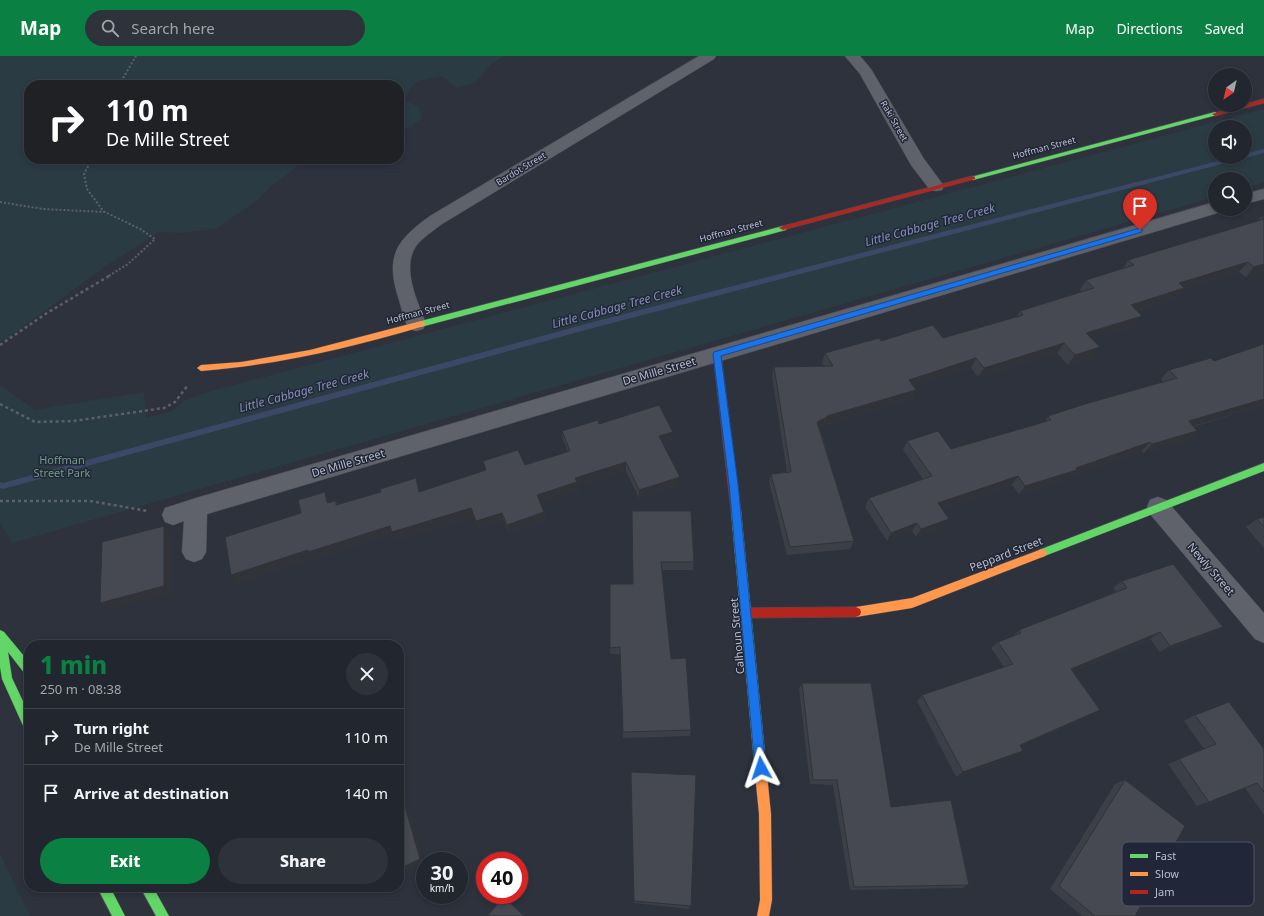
<!DOCTYPE html>
<meta charset="utf-8">
<style>
body{margin:0;font-family:"Noto Sans",sans-serif;background:#2e323a;color:#f1f3f6;height:100vh;display:flex;flex-direction:column;font-size:15px;white-space:nowrap}
*{box-sizing:border-box;margin:0}
p{font-size:13px;color:#a2a5aa}
.icon{flex:none;width:22px;height:22px;fill:none;stroke:currentColor;stroke-width:2;stroke-linecap:round;stroke-linejoin:round}
.map{position:relative;flex:1;overflow:hidden}
.sheet{position:absolute;left:24px;top:584px;width:380px;height:252px;display:flex;flex-direction:column;background:#22262e;border-radius:16px;box-shadow:0 2px 6px #0003,0 0 0 1px #3f434a}
.sheet>*{flex:none}
.hud{position:absolute;left:24px;top:24px;width:380px;height:84px;border-radius:16px;box-shadow:0 2px 6px #0003,0 0 0 1px #3f434a;background:#202124;color:#fff;overflow:hidden}
.needle{width:26px;rotate:214deg}
.tools{position:absolute;left:1208px;top:12px;display:grid;gap:8px}
.tools a{display:grid;place-items:center;width:44px;height:44px;border-radius:50%;background:#22262e;box-shadow:0 2px 6px #0003,0 0 0 1px #3f434a;font-size:20px}
.speed{position:absolute;left:416px;top:796px;display:flex;gap:8px;font-size:20px;font-weight:700;text-align:center}
.speed>*{display:grid;place-content:center;width:52px;height:52px;border-radius:50%;background:#22262e;box-shadow:0 2px 6px #0003,0 0 0 1px #3f434a;line-height:1}
.speed small{font-size:10px;font-weight:400}
.speed .limit{border:6px solid #d22;background:#fff;color:#111}
.pin{position:absolute;display:grid;place-items:center;width:34px;height:34px;color:#fff;margin:-41px -17px;border-radius:50% 50% 50% 0;rotate:-45deg;box-shadow:0 0 4px #0007}
.pin .icon{rotate:45deg}
.me{position:absolute;width:44px;margin:-22px;rotate:355deg;stroke-linejoin:round;filter:drop-shadow(0 0 3px #0008)}
.turn{display:flex;align-items:center;gap:14px;height:84px;padding:0 16px;font-size:18px}
.turn .icon{width:52px;height:52px;stroke-width:2.5}
.turn b{display:block;font-size:28px;line-height:34px}
.round{display:grid;place-items:center;flex:none;width:42px;height:42px;border-radius:21px;background:#2e323a}
.headline{display:flex;align-items:center;justify-content:space-between;height:68px;padding:0 16px}
h1{font-size:24px;font-weight:800;line-height:30px;color:#0b8043}
.primary-button{display:flex;gap:8px;margin-top:auto;padding:8px 16px}
.primary-button a{flex:1;height:46px;border-radius:24px;background:#0b8043;color:#fff;font-size:16px;font-weight:800;line-height:46px;text-align:center}
.primary-button a+a{background:#2e323a;color:#f1f3f6}
ul{padding:0;list-style:none}
li{display:flex;align-items:center;gap:12px;height:56px;padding:0 16px;border-top:1px solid #3f434a}
li div{flex:1}
li b{display:block;font-size:15px}
li em{font-style:normal}
header{display:flex;align-items:center;gap:24px;box-sizing:border-box;height:56px;padding:0 20px;background:#0b8043;color:#fff}
header strong{font-size:19px}
nav{display:flex;gap:22px;margin-inline-start:auto;font-size:14px}
.search{width:280px;height:36px;background:#2e323a;display:flex;align-items:center;gap:10px;box-sizing:border-box;padding:0 14px;border-radius:22px;color:#a2a5aa;font-size:15px}
.map>svg:first-child{display:block}
.green{fill:#2b3b43;fill-rule:evenodd}
.lines{fill:none;stroke-linecap:round;stroke-linejoin:round}
.stream{fill:#3d4867;fill-rule:evenodd}
.street-casing{stroke:#4b4e56;stroke-width:1}
.fast-casing{stroke:#4b4e56;stroke-width:1}
.slow-casing{stroke:#4b4e56;stroke-width:1}
.jam-casing{stroke:#4b4e56;stroke-width:1}
.path-far1{stroke:#5c6067;stroke-width:2;stroke-dasharray:2 2;stroke-linecap:butt}
.path{stroke:#5c6067;stroke-width:2.5;stroke-dasharray:3 3;stroke-linecap:butt}
.street{fill:#5f626a;fill-rule:evenodd}
.fast{fill:#63d668;fill-rule:evenodd}
.slow{fill:#ff974d;fill-rule:evenodd}
.jam{fill:#b3261e;fill-rule:evenodd}
.wall{fill:#3c3f47}
.shaded-wall{fill:#313339}
.building{fill:#464952;stroke:#313339}
.route{fill:#1a73e8;stroke:#114b97}
.labels{text-anchor:middle;stroke-width:3;stroke-linejoin:round;paint-order:stroke}
.far-street-label{font-size:9px;fill:#babecc;stroke:#212738}
.street-label{font-size:11px;fill:#babecc;stroke:#212738}
.park-label{font-size:11px;fill:#729c83;stroke:#212738}
.water-label{font-size:12px;font-style:italic;fill:#838eb2;stroke:#212738}
.key{fill:#212738;stroke:#4f5464;stroke-width:1}
.key-label{font-size:11px;fill:#babecc}
</style>
<header>
<strong>Map</strong>
<div class="search"><svg class="icon" aria-label="search" viewBox="0 0 24 24"><circle cx="10" cy="10" r="6"/><path d="M15 15l6 6"/></svg>Search here</div>
<nav><a>Map</a><a>Directions</a><a>Saved</a></nav>
</header>
<div class="map">
<svg width="1264" height="860" viewBox="0 0 1264 860">
<rect width="100%" height="100%" fill="#2e323d"/>
<!-- green -->
<path class="green" d="M 0,0 L 504,0 L 491,8 L 475,27 L 456,32 L 442,20 C 424,24 410,23 406,45 L 419,51 L 422,63 L 402,75 L 399,75 L 399,29 L 29,29 L 29,103 L 306,103 L 272,130 L 254,147 L 217,172 L 182,177 L 159,176 L 104,211 L 8,282 L 0,285 Z
M 1264,53 L 1264,126 L 1245,132 L 1245,123 L 1215,123 L 1215,141 L 12,487 L 0,467 L 0,329 L 35,354 L 144,336 L 146,362 L 172,355 L 184,345 L 208,336 ZM 1215,71 L 1245,71 L 1245,101 L 1215,101 Z
M 0,798 L 30,860 L 0,860 Z"/>
<g class="lines">
<!-- stream -->
<path class="stream" d="M 1264,93 L 1264,97 L 593,272 L 3,433 L 0,432 L 0,426 L 3,427 L 593,266 L 1234,101 L 1245,101 L 1245,98 Z"/>
<!-- street casing -->
<g class="street-casing">
<path id="street" d="M 699,0 L 716,0 L 714,3 L 442,168 C 433,175 423,181 416,190 C 401,213 418,246 426,268 L 423,273 L 416,275 L 409,273 C 404,264 402,254 399,244 C 385,201 395,185 430,160 Z
M 845,0 L 860,0 L 871,13 L 924,103 L 944,130 L 942,134 L 936,135 L 930,134 L 911,109 L 860,18 Z
M 1264,133 L 1264,143 L 1245,148 L 1245,138 Z
M 1215,146 L 1215,153 L 1223,153 L 1221,156 L 207,458 L 206,496 L 202,503 L 194,506 L 186,503 L 182,496 L 184,465 L 173,469 L 165,466 L 162,459 L 165,452 L 196,442 Z
M 1158,441 L 1166,444 L 1264,557 L 1264,587 L 1255,583 L 1150,458 L 1147,451 L 1150,444 Z"/>
</g>
<!-- fast casing -->
<g class="fast-casing">
<path id="fast" d="M 1215,56 L 1218,58 L 1217,59 L 973,124 L 970,122 L 971,121 Z
M 783,170 L 787,172 L 786,174 L 421,271 L 417,268 L 421,265 Z
M 1264,407 L 1264,415 L 1042,501 L 1039,500 L 1037,497 L 1039,494 Z
M 736,451 L 739,452 L 741,455 L 768,728 L 766,732 L 762,734 L 758,732 L 756,728 L 731,455 L 733,452 Z
M 0,574 L 4,576 L 29,606 L 29,619 L 25,618 L 8,596 L 12,622 L 29,658 L 29,675 L 25,674 L 2,623 L 0,611 Z
M 97,831 L 110,831 L 125,860 L 112,860 Z
M 140,831 L 153,831 L 169,860 L 156,860 Z"/>
</g>
<!-- slow casing -->
<g class="slow-casing">
<path id="slow" d="M 421,265 L 424,266 L 425,268 L 424,270 C 351,292 277,309 201,315 L 197,312 L 201,309 L 241,306 L 310,294 Z
M 1042,493 L 1045,494 L 1047,497 L 1045,500 L 912,552 L 856,561 L 852,559 L 851,556 L 852,553 L 856,551 L 912,542 Z
M 762,722 L 766,724 L 768,728 L 771,758 L 772,844 L 769,860 L 757,860 L 760,844 L 759,758 L 756,728 L 758,724 Z"/>
</g>
<!-- jam casing -->
<g class="jam-casing">
<path id="jam" d="M 1264,43 L 1264,47 L 1215,60 L 1212,58 Z
M 973,120 L 975,121 L 975,123 L 783,174 L 779,172 L 783,170 Z
M 717,295 L 721,298 L 741,455 L 739,458 L 736,459 L 733,458 L 731,455 L 713,298 Z
M 856,551 L 860,553 L 861,556 L 860,559 L 856,561 L 747,562 L 743,560 L 742,557 L 743,554 L 747,552 Z"/>
</g>
<!-- path-far1 -->
<path class="path-far1" d="M 119,29 L 136,0
M 92,103 L 84,118 L 87,133 L 104,156
M 0,146 L 43,153 L 105,156 L 140,173 L 155,183 L 128,208 L 107,221"/>
<!-- path -->
<path class="path" d="M 0,289 L 47,257 L 109,220
M 0,348 L 35,366 L 73,365 L 164,352 L 175,346 L 188,329
M 0,445 L 90,445 L 148,455"/>
<!-- street -->
<use href="#street" class="street"/>
<!-- fast -->
<use href="#fast" class="fast"/>
<!-- slow -->
<use href="#slow" class="slow"/>
<!-- jam -->
<use href="#jam" class="jam"/>
</g>
<!-- wall -->
<path class="wall" d="M 1261,160 L 1264,160 L 1264,216 L 1246,221 L 1239,216 L 1184,233 L 1177,242 L 1137,255 L 1135,270 L 1092,283 L 1093,301 L 1068,309 L 1057,297 L 978,321 L 971,312 L 914,330 L 916,334 L 912,343 L 825,369 L 824,370 L 820,372 L 854,485 L 850,493 L 787,499 L 769,426 L 771,418 L 787,416 L 772,320 L 774,311 L 824,310 L 822,307 L 825,297 L 881,285 L 943,282 L 1016,261 L 1020,255 L 1081,236 L 1080,234 L 1086,224 L 1123,213 L 1128,204 L 1258,165 Z
M 1264,288 L 1264,349 L 1193,371 L 1197,375 L 1188,384 L 1144,397 L 1142,395 L 1072,420 L 1070,422 L 1019,438 L 1012,429 L 942,453 L 943,471 L 916,481 L 912,475 L 887,485 L 865,451 L 869,442 L 923,423 L 903,394 L 907,385 L 951,393 L 1044,367 L 1048,360 L 1163,326 L 1161,323 L 1169,314 L 1214,305 Z
M 599,368 L 673,376 L 673,385 L 663,388 L 679,429 L 639,442 L 626,415 L 577,430 L 578,435 L 540,447 L 544,456 L 546,465 L 509,477 L 504,465 L 479,473 L 474,461 L 396,484 L 393,478 L 314,503 L 313,502 L 238,527 L 231,519 L 301,457 L 330,444 L 330,446 L 336,445 L 338,448 L 381,436 L 416,422 L 421,435 L 486,414 L 483,405 L 525,409 L 568,396 L 563,384 L 562,375 Z
M 632,455 L 694,506 L 693,514 L 662,514 L 671,603 L 691,674 L 690,680 L 623,682 L 620,598 L 610,598 L 610,592 L 633,528 Z
M 1264,461 L 1264,492 L 1246,471 L 1257,463 Z
M 1122,525 L 1223,571 L 1212,578 L 1160,596 L 1150,583 L 1073,616 L 1100,654 L 1091,660 L 1020,690 L 1023,695 L 1015,700 L 956,721 L 917,645 L 922,639 L 1004,611 L 991,592 L 998,586 L 1013,580 L 1019,574 L 1116,536 L 1113,532 Z
M 802,627 L 891,751 L 969,829 L 962,832 L 850,834 L 833,729 L 810,728 L 799,633 Z
M 1195,659 L 1264,693 L 1264,759 L 1245,732 L 1197,750 L 1168,708 L 1204,693 L 1184,665 Z
M 631,716 L 691,850 L 689,853 L 634,847 Z
M 1125,724 L 1135,860 L 1082,860 L 1050,833 L 1115,728 Z"/>
<!-- shaded-wall -->
<path class="shaded-wall" d="M 1248,206 L 1239,216 L 1184,233 L 1177,242 L 1124,259 L 1131,249 L 1179,227 Z
M 1264,208 L 1264,216 L 1246,221 L 1254,211 Z
M 1142,260 L 1135,270 L 1080,287 L 1086,277 Z
M 1064,287 L 1057,297 L 978,321 L 984,312 Z
M 1100,291 L 1093,301 L 1068,309 L 1075,299 Z
M 976,302 L 971,312 L 905,333 L 909,324 Z
M 916,334 L 912,343 L 825,369 L 824,370 L 815,375 L 817,366 L 827,360 Z
M 1264,343 L 1264,349 L 1180,374 L 1189,365 Z
M 1197,375 L 1188,384 L 1144,397 L 1152,388 Z
M 673,376 L 673,385 L 659,389 L 659,380 Z
M 1150,386 L 1142,395 L 1072,420 L 1070,422 L 1019,438 L 1025,430 Z
M 626,406 L 626,415 L 577,430 L 578,435 L 539,448 L 537,439 L 575,422 Z
M 1018,420 L 1012,429 L 933,456 L 938,447 Z
M 680,421 L 679,429 L 639,442 L 639,434 Z
M 416,422 L 420,431 L 423,444 L 419,436 Z
M 325,436 L 330,444 L 332,455 L 327,447 Z
M 471,452 L 474,461 L 396,484 L 393,478 L 314,503 L 313,502 L 238,527 L 231,519 L 308,494 L 390,470 Z
M 544,456 L 546,465 L 509,477 L 507,469 Z
M 502,457 L 504,465 L 479,473 L 476,465 Z
M 949,463 L 943,471 L 916,481 L 921,473 Z
M 917,467 L 912,475 L 887,485 L 891,477 Z
M 164,470 L 172,479 L 172,538 L 109,554 L 100,547 Z
M 1223,571 L 1212,578 L 1160,596 L 1170,590 Z
M 1160,576 L 1150,583 L 1063,620 L 1071,613 Z
M 1100,654 L 1091,660 L 1012,694 L 1020,689 Z
M 1023,695 L 1015,700 L 956,721 L 963,716 Z
M 399,717 L 424,806 L 399,819 Z"/>
<!-- building -->
<path class="building" d="M 1261,160 L 1264,160 L 1264,208 L 1254,211 L 1248,206 L 1179,227 L 1184,232 L 1131,249 L 1142,260 L 1086,277 L 1100,291 L 1075,299 L 1064,287 L 984,312 L 976,302 L 909,324 L 916,334 L 827,360 L 827,361 L 817,366 L 854,485 L 790,491 L 771,418 L 791,416 L 774,311 L 833,310 L 825,297 L 879,282 L 881,285 L 933,269 L 943,282 L 1023,259 L 1020,255 L 1094,232 L 1086,224 L 1134,209 L 1128,204 L 1264,163 Z
M 1264,288 L 1264,343 L 1189,365 L 1197,375 L 1152,388 L 1150,386 L 1076,412 L 1077,414 L 1025,430 L 1018,420 L 938,447 L 949,463 L 921,473 L 917,467 L 891,477 L 869,442 L 932,420 L 907,385 L 938,375 L 951,393 L 1051,364 L 1048,360 L 1085,348 L 1177,322 L 1169,314 L 1211,302 L 1214,305 Z
M 659,349 L 673,376 L 659,380 L 680,421 L 639,434 L 626,406 L 575,422 L 577,426 L 537,439 L 544,456 L 507,469 L 502,457 L 476,465 L 471,452 L 392,476 L 390,470 L 308,496 L 308,494 L 231,519 L 225,481 L 301,457 L 298,444 L 325,436 L 327,447 L 336,445 L 336,449 L 381,436 L 380,433 L 416,422 L 419,436 L 486,414 L 483,405 L 518,394 L 525,409 L 570,395 L 562,375 L 598,364 L 599,368 Z
M 632,455 L 691,455 L 694,506 L 661,506 L 671,603 L 686,602 L 691,674 L 623,676 L 620,591 L 610,592 L 610,528 L 633,528 Z
M 1264,461 L 1264,471 L 1257,463 Z
M 164,470 L 164,530 L 100,547 L 102,486 Z
M 1173,508 L 1223,571 L 1170,590 L 1160,576 L 1071,613 L 1100,654 L 1020,689 L 1023,695 L 963,716 L 922,639 L 1013,608 L 998,586 L 1021,577 L 1019,574 L 1127,532 L 1122,525 Z
M 802,627 L 871,627 L 891,751 L 951,744 L 969,829 L 854,831 L 837,724 L 813,724 Z
M 1229,646 L 1264,693 L 1264,736 L 1257,727 L 1209,746 L 1179,703 L 1216,688 L 1195,659 Z
M 631,716 L 696,719 L 691,850 L 634,845 Z
M 1125,724 L 1185,770 L 1135,860 L 1095,860 L 1059,830 Z
M 399,729 L 420,803 L 399,813 Z
M 503,840 L 524,860 L 488,860 Z"/>
<!-- route -->
<path class="route" d="M 1140,172 L 1142,173 L 1142,176 L 721,300 L 738,428 L 766,712 L 765,716 L 761,717 L 757,716 L 755,712 L 729,428 L 713,298 L 714,296 Z"/>
<g class="labels">
<!-- far-street labels -->
<g class="far-street-label">
<text transform="translate(894 65) rotate(60)" y="3">Raki Street</text>
<text transform="translate(1044 92) rotate(-15)" y="3">Hoffman Street</text>
<text transform="translate(521 113) rotate(-31)" y="3">Bardot Street</text>
<text transform="translate(731 175) rotate(-15)" y="3">Hoffman Street</text>
<text transform="translate(418 257) rotate(-15)" y="3">Hoffman Street</text>
</g>
<!-- street labels -->
<g class="street-label">
<text transform="translate(659 315) rotate(-16)" y="4">De Mille Street</text>
<text transform="translate(348 407) rotate(-16)" y="4">De Mille Street</text>
<text transform="translate(1006 498) rotate(-21)" y="4">Peppard Street</text>
<text transform="translate(1211 513) rotate(49)" y="4">Newly Street</text>
<text transform="translate(737 580) rotate(-95)" y="4">Calhoun Street</text>
</g>
<!-- park labels -->
<g class="park-label">
<text x="62" y="408">Hoffman<tspan x="62" dy="13">Street Park</tspan></text>
</g>
<!-- water labels -->
<g class="water-label">
<text transform="translate(930 169) rotate(-15)" y="4">Little Cabbage Tree Creek</text>
<text transform="translate(617 251) rotate(-15)" y="4">Little Cabbage Tree Creek</text>
<text transform="translate(304 335) rotate(-15)" y="4">Little Cabbage Tree Creek</text>
</g>
</g>
<!-- legend -->
<rect x="1122" y="786" width="132" height="64" rx="6" class="key"/>
<rect x="1130" y="798" width="18" height="4" fill="#63d668"/>
<rect x="1130" y="816" width="18" height="4" fill="#ff974d"/>
<rect x="1130" y="834" width="18" height="4" fill="#b3261e"/>
<g class="key-label">
<text x="1155" y="804">Fast</text>
<text x="1155" y="822">Slow</text>
<text x="1155" y="840">Jam</text>
</g>
</svg>
<div class="tools">
<a><svg class="needle" viewBox="-14 -14 28 28"><path d="M0-13l5 13h-10z" fill="#e53935"/><path d="M0 13l5-13h-10z" fill="#a2a5aa"/></svg></a>
<a><svg class="icon" aria-label="sound" viewBox="0 0 24 24"><path d="M4 9h4l5-4v14l-5-4H4zM17 9q2 3 0 6"/></svg></a>
<a><svg class="icon" aria-label="search" viewBox="0 0 24 24"><circle cx="10" cy="10" r="6"/><path d="M15 15l6 6"/></svg></a>
</div>
<div class="speed"><div>30<small>km/h</small></div><div class="limit">40</div></div>
<div class="pin" style="left:1140px;top:174px;background:#d93025"><svg class="icon" aria-label="arrive" viewBox="0 0 24 24"><path d="M6 21V4h12l-3 4 3 4H6"/></svg></div>
<svg class="me" style="left:761px;top:712px" viewBox="-20 -20 40 40"><path d="M0-17L14 15 0 8-14 15z" fill="#1a73e8" stroke="#fff" stroke-width="4"/></svg>
<div class="hud">
<div class="turn"><svg class="icon" aria-label="right" viewBox="0 0 24 24"><path d="M7 20v-9h11M14 6l5 5-5 5"/></svg><div><b>110 m</b>De Mille Street</div></div>
</div>
<section class="sheet">
<div class="headline"><div><h1>1 min</h1><p>250 m · 08:38</p></div><a class="round"><svg class="icon" aria-label="close" viewBox="0 0 24 24"><path d="M6 6l12 12M18 6L6 18"/></svg></a></div>
<ul>
<li><svg class="icon" aria-label="right" viewBox="0 0 24 24"><path d="M7 20v-9h11M14 6l5 5-5 5"/></svg><div><b>Turn right</b><p>De Mille Street</p></div><em>110 m</em></li>
<li><svg class="icon" aria-label="arrive" viewBox="0 0 24 24"><path d="M6 21V4h12l-3 4 3 4H6"/></svg><div><b>Arrive at destination</b></div><em>140 m</em></li>
</ul>
<div class="primary-button"><a>Exit</a><a>Share</a></div>
</section>
</div>
